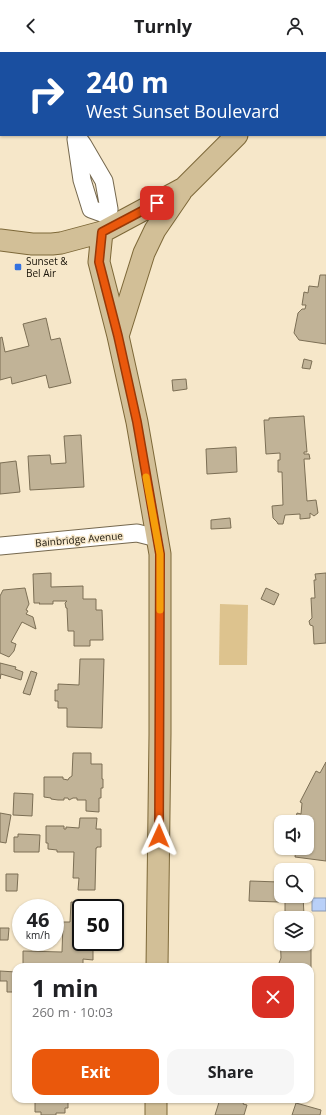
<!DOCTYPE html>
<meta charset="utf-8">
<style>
body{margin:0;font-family:"Open Sans",sans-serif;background:#f6f6f6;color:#202124;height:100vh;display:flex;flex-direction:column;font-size:15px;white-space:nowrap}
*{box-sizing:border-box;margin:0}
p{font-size:13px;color:#757577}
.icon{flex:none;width:22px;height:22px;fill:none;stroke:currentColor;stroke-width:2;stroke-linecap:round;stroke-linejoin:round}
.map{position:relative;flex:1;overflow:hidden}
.sheet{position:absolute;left:12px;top:911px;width:302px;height:140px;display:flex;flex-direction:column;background:#fff;border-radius:12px;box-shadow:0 1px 3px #0004}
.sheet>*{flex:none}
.top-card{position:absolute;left:0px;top:0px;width:326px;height:84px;box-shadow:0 1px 3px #0004;background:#1a4fa0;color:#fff;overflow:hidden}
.fabs{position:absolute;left:274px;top:763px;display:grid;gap:8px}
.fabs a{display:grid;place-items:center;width:40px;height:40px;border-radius:8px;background:#fff;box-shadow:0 1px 3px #0004;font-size:20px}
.speed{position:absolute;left:12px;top:847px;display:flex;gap:8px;font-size:20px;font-weight:700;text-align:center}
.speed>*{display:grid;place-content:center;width:52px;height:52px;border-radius:50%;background:#fff;box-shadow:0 1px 3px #0004;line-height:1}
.speed small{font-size:10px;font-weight:400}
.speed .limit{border:2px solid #111;border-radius:6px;background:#fff;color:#111}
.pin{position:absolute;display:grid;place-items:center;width:34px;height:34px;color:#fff;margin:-17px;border-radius:8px;box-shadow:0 2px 6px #0006}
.me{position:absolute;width:44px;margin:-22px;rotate:1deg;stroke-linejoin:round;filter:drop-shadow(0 0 3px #0008)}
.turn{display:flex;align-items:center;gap:14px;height:84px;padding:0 20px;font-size:18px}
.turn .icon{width:52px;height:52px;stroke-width:2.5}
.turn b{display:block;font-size:28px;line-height:34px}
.round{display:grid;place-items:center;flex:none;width:42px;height:42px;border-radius:12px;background:#f6f6f6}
.head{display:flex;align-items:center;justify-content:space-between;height:68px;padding:0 20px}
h1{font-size:24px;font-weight:700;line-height:30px}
.primary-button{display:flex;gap:8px;margin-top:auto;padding:8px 20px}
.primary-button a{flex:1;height:46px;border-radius:12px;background:#ea580c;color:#fff;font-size:16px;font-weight:700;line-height:46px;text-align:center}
.primary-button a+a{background:#f6f6f6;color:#202124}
header{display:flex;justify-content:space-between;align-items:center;height:52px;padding:0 20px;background:#fff;font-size:18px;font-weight:700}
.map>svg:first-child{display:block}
.green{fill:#ddc38e}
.water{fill:#b9d0f8;stroke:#8997b0}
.building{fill:#c1b397;stroke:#7c6f55}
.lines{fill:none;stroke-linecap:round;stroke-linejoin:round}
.minor-casing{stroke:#75684e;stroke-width:19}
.major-casing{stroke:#7d6838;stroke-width:23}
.minor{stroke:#fff;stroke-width:17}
.major{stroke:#d2bf97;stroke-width:21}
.route-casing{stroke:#983908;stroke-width:10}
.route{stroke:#ea580c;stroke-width:7}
.slow{stroke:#f59e0b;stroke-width:7}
.poi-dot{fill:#3472e0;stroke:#f6e7c9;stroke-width:1.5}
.labels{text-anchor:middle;stroke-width:3;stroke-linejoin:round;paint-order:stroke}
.poi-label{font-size:10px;fill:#181308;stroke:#f6e7c9;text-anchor:start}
.street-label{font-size:10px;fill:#181308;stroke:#f6e7c9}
</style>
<header><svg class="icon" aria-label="back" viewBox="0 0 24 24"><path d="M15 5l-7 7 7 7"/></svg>Turnly<svg class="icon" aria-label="person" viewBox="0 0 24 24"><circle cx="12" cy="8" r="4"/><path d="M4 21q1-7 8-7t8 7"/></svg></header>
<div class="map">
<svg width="326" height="1063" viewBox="0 0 326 1063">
<rect width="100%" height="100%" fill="#f6e7c9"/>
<!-- green -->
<path class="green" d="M 220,552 L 248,553 L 247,613 L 219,613 Z"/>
<!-- water -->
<path class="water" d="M 312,846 L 326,846 L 326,859 L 312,859 Z"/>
<!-- building -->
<path class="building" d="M 106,0 L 132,0 L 132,1 L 106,1 Z
M 320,223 L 326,223 L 326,292 L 299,288 L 294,281 L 298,261 L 302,257 L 305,257 L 306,253 L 302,253 L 304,240 L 308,241 L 309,234 L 318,235 Z
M 46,266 L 51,288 L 60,286 L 71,331 L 49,336 L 46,323 L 12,332 L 11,325 L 0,328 L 0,286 L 2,285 L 5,300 L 29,294 L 23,272 Z
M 304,307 L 312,309 L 310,317 L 302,316 Z
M 186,327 L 187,337 L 173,339 L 172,328 Z
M 304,364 L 307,400 L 304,400 L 304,402 L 309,402 L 310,407 L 304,407 L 307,449 L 316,448 L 318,461 L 314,464 L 310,461 L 310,466 L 300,467 L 300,462 L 285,463 L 283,472 L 278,472 L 277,470 L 273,466 L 272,454 L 283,453 L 282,420 L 278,420 L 278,408 L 280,408 L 280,401 L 266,402 L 264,368 L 269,368 L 269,366 Z
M 81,383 L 84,435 L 30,438 L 28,404 L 50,403 L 51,412 L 66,411 L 64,384 Z
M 236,395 L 237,420 L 207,422 L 206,397 Z
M 16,409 L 20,440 L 0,442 L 0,411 Z
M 230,466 L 231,476 L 211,477 L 211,468 Z
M 51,521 L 51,535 L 83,534 L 83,547 L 96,547 L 96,558 L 102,558 L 103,588 L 90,588 L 90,594 L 74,594 L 74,579 L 68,579 L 67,556 L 66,556 L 65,551 L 67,549 L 53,549 L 53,552 L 39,552 L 40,551 L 34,551 L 33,522 Z
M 326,521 L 326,591 L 314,592 L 313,574 L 310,573 L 309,569 L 312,566 L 311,546 L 315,546 L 314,528 L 316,528 L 315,522 Z
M 25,536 L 29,552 L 26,558 L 28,559 L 26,562 L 33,565 L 36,577 L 22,570 L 11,590 L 16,592 L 14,599 L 9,605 L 0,601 L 0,544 L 3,538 Z
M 266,536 L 279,542 L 274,553 L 261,547 Z
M 80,607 L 104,607 L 102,676 L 67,675 L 67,656 L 58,656 L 58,649 L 55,649 L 55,638 L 58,638 L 58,632 L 79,633 Z
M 0,611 L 16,615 L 15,617 L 23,620 L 21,628 L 1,622 L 0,627 Z
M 31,619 L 37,621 L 30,643 L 23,641 Z
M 73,701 L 91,701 L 91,712 L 102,712 L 102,727 L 103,727 L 103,736 L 101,736 L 101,746 L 99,746 L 99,760 L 86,759 L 86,748 L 77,748 L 77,746 L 73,746 L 69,748 L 68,746 L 64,746 L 64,748 L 58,748 L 51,747 L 51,746 L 44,745 L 44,725 L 63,725 L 63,727 L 68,728 L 69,726 L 72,724 Z
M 326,710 L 326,809 L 295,805 L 296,796 L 307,796 L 307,770 L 295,770 L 297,761 L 301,762 L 302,751 L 300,750 L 316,719 L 320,721 Z
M 14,741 L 33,742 L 32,764 L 13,763 Z
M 0,761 L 11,763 L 6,791 L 0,790 Z
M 80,766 L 97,766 L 96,777 L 101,777 L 101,795 L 97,795 L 97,796 L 96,796 L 95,838 L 78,838 L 79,826 L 73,826 L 74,800 L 57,800 L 57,798 L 48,797 L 48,791 L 46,791 L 46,774 L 64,774 L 64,777 L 66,777 L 66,775 L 79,776 Z
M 18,782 L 40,783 L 39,800 L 14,800 L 14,785 L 18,785 Z
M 6,822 L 18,822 L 17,839 L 6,839 Z
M 250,829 L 279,830 L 279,850 L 249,849 Z
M 285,844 L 303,844 L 304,863 L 300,864 L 300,866 L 285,866 Z
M 71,850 L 94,851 L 94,856 L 81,856 L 81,890 L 93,890 L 93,908 L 83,907 L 83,915 L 23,915 L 23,899 L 62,900 L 63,870 L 70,870 Z
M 0,876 L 9,876 L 8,888 L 0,888 Z
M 307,876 L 311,876 L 311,917 L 310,917 L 310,915 L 281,915 L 279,911 L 281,906 L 280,879 L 281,892 L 307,892 Z
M 0,919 L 16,920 L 16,940 L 7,940 L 7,929 L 0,929 Z
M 35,1047 L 66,1047 L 66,1048 L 68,1049 L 68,1056 L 65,1056 L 65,1061 L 56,1061 L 56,1063 L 41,1063 L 41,1060 L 35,1060 Z
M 220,1047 L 245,1047 L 243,1052 L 247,1053 L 244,1063 L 215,1063 Z
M 296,1051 L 321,1058 L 320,1063 L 292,1063 Z"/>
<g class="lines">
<!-- minor casing -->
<g class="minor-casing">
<path id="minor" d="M 51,0 L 51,1
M 76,83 L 83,93 L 104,129 L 109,157 L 102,161
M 76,87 L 82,128 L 91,157 L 102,161
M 0,494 L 137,481 L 157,486"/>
</g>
<!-- major casing -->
<g class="major-casing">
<path id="major" d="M 309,1 L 310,0
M 102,180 L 99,210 L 118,284 L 137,370 L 160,502 L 160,682 L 157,915
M 0,188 L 32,192 L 52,192 L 61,191 L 102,180 L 184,136 L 237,83
M 118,284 L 144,201 L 155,178 L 181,140
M 156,1063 L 156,1047"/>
</g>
<!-- minor -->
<use href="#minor" class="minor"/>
<!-- major -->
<use href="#major" class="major"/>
</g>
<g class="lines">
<!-- route casing -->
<g class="route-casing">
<path id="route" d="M 157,151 L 102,180 L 99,210 L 118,284 L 137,370 L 160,502 L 159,784"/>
</g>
<!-- route -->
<use href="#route" class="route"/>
<!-- slow -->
<path class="slow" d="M 146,425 L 160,502 L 160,558"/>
</g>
<!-- markers -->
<rect class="poi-dot" x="14" y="211" width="8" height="8" rx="2"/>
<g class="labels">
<!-- poi labels -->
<g class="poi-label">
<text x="26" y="213">Sunset &amp;<tspan x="26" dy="12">Bel Air</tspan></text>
</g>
<!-- street labels -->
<g class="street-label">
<text transform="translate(79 487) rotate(-5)" y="4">Bainbridge Avenue</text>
</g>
</g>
</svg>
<div class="fabs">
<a><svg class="icon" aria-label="sound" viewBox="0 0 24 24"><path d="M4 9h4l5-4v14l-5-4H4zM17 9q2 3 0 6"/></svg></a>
<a><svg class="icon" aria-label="search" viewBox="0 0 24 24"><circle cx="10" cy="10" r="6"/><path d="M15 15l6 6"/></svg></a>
<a><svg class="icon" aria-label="layers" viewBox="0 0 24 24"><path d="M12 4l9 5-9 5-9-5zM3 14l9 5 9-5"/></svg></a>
</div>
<div class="speed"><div>46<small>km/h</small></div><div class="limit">50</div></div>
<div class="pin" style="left:157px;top:151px;background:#d93025"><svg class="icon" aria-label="arrive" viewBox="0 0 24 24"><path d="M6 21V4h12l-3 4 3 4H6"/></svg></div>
<svg class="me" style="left:159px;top:784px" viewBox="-20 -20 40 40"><path d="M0-17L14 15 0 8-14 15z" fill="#ea580c" stroke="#fff" stroke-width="4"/></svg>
<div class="top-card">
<div class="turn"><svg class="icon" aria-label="right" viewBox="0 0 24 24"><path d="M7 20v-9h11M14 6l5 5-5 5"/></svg><div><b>240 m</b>West Sunset Boulevard</div></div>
</div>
<section class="sheet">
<div class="head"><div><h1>1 min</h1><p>260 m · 10:03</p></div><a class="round" style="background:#d93025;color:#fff"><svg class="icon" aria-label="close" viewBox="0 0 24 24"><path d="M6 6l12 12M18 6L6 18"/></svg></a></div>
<div class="primary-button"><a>Exit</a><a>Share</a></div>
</section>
</div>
